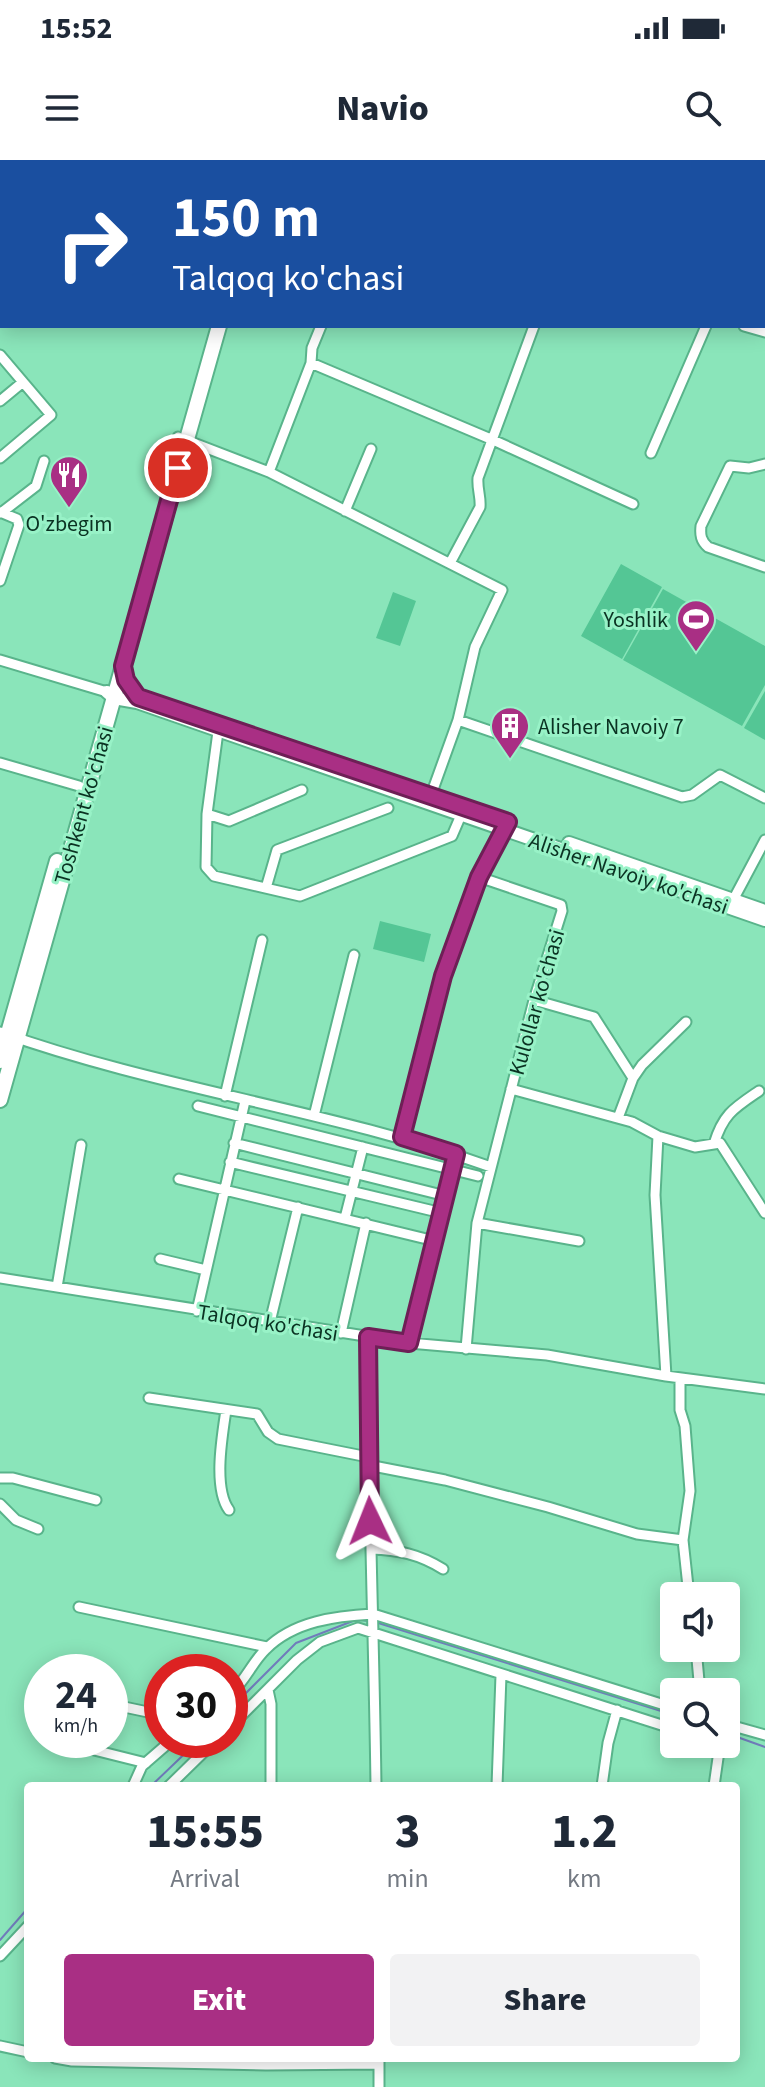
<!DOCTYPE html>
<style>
body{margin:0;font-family:"Source Sans 3",sans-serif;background:#f2f2f3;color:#1f2937;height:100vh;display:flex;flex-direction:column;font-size:30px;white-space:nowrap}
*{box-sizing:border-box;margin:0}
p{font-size:26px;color:#747a83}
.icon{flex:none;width:44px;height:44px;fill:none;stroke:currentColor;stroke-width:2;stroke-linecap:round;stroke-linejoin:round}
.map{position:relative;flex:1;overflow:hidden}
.panel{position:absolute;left:24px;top:1622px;width:716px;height:280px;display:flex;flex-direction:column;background:#fff;border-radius:8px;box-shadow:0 4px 20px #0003}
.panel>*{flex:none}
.top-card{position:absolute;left:0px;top:0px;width:766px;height:168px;box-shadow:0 4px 20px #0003;background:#1a4fa0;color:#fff;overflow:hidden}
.fabs{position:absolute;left:660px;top:1422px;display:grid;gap:16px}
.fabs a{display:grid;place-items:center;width:80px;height:80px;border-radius:8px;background:#fff;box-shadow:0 4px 20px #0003;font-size:40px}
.speed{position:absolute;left:24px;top:1494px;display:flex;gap:16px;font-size:40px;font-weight:700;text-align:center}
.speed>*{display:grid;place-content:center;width:104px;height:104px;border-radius:50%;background:#fff;box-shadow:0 4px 20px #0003;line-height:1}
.speed small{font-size:20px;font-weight:400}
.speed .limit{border:12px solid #d22;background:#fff;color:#111}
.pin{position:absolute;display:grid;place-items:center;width:68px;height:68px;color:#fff;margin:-34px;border:4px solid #fff;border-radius:50%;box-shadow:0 2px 8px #0007}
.me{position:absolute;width:88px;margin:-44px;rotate:358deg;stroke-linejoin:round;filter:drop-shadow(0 0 6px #0008)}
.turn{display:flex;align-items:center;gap:28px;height:168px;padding:0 40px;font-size:36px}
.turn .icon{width:104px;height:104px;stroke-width:2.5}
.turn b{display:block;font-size:56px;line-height:68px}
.eta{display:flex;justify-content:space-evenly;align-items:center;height:136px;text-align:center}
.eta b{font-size:48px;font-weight:800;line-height:56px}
.button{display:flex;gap:16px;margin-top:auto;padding:16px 40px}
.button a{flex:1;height:92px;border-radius:8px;background:#a92f84;color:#fff;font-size:32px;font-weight:800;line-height:92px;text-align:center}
.button a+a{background:#f2f2f3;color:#1f2937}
.status{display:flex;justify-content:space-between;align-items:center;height:56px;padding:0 40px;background:#fff;direction:ltr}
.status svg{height:22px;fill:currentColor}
header{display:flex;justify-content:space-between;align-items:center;height:104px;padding:0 40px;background:#fff;font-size:36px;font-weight:800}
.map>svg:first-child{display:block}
.green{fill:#54c695}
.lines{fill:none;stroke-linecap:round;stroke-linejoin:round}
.stream{stroke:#707cbb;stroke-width:2}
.minor-casing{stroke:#59b48b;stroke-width:13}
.major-casing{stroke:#59b48b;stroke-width:16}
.highway-casing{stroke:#59b48b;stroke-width:18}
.minor{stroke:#fff;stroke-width:9}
.major{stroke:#fff;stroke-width:12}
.highway{stroke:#fff;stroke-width:14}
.route-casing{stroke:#6e1f56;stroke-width:20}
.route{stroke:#a92f84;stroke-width:14}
.labels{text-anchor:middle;stroke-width:6;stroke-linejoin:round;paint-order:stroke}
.poi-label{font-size:22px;fill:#0a3222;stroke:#98f2c7}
.street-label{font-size:22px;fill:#0a3222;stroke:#98f2c7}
</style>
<div class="status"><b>15:52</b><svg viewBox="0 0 49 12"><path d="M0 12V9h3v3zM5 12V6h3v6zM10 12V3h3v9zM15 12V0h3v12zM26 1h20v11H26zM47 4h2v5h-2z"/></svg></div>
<header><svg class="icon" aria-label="menu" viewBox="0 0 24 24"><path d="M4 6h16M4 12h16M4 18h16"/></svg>Navio<svg class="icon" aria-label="search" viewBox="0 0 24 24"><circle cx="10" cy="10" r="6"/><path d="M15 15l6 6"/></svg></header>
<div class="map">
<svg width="765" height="1927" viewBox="0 0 765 1927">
<rect width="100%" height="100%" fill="#8ae5ba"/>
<!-- green -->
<path class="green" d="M 621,404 L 662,427 L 622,499 L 581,476 Z
M 663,429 L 765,486 L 765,525 L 742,566 L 623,500 Z
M 393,432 L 416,441 L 400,486 L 376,478 Z
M 765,531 L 765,580 L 744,568 Z
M 380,761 L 431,774 L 424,802 L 373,789 Z"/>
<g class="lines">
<!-- stream -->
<path class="stream" d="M 375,1462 L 674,1555
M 230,1549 L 296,1483 L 358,1459 L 368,1461
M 726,1573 L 765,1587
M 151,1626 L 199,1580
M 0,1780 L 28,1748"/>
<!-- minor casing -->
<g class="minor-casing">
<path id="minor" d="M 33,0 L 35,2
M 127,0 L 127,2
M 320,0 L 325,2
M 454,0 L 454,2
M 548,0 L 548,2
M 764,50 L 765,50
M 744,166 L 765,172
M 0,195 L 51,255 L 0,298
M 311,203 L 493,280 L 633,344
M 0,241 L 23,222
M 178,277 L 269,312 L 502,430 L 475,487 L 458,560
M 651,293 L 706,166
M 765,304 L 749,308 L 730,306 L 701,366 C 700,375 701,381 708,387 L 765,407
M 269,312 L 311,203 L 312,188 L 321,166
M 345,351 L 371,289
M 0,352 L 17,359 L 19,365 L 0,421
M 1,353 L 36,326 L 44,301
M 450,403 L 480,347 C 481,337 477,329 478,318 L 534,166
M 0,500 L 107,532
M 219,564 L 207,654 L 206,707 L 214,716 L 300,736 L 452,676 L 461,655
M 0,603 L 79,626
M 431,635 L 458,560 L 682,637 L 692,635 L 720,615 L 765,638
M 207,654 L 229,661 L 302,630
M 266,728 L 277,690 L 388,648
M 731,744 L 765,680
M 534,840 L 594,857 L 633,918
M 0,872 C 160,929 331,950 491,1007
M 511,929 L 632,962 L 658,976 L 695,987 L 720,983 L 765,1053
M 225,936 L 262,780
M 198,946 L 478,1016
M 314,956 L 354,795
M 618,958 L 633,918 L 642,905 L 686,862
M 658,976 L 655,1035 L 666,1216
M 402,977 L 443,816 L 479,717 L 508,662
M 234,983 L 446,1036
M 714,984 C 723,954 734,948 759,931
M 230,1002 L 442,1053
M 179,1019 L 435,1081
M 345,1058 L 363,987
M 477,1063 L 579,1081
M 160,1099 L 206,1110
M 0,1118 L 409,1183 L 547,1195 L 666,1216 L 765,1229
M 57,1127 L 81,985
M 197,1151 L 245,941
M 270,1162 L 298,1047
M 341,1173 L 366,1063
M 368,1177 C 368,1327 374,1476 376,1626
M 409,1183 L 456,994
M 466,1189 L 477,1063 L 534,840 L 562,751 L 561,745 L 479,717
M 680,1218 L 680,1250 L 685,1266 L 690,1331 L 683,1380 L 689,1436
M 149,1238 L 257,1254 L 268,1272 L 278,1279 L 368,1297
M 226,1250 C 222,1277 213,1328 229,1350
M 368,1305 L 445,1320 L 548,1347 L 637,1374 L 683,1380
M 0,1318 L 13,1318 L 96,1340
M 0,1344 L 16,1360 L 38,1369
M 371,1389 C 398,1390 419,1394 443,1409
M 79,1447 L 267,1487
M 696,1488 L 700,1532
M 268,1530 L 271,1544 L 271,1626
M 230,1534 C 245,1522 252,1502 266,1489 C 294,1461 336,1456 373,1454 L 674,1548
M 110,1544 L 162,1555
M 726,1564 L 765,1575
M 230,1567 L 297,1500 L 320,1482 L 358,1468 L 674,1569
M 74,1585 L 146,1603
M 133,1626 L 142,1606 L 172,1580
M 169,1626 L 216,1580
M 497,1626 L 501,1515
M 602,1626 L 608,1583 L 617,1550
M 714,1626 L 720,1584
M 0,1796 L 28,1766
M 0,1886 L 28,1892
M 55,1898 L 72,1901 L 266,1905 L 379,1904
M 379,1901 L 379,1927"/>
</g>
<!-- major casing -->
<g class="major-casing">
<path id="major" d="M 123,506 L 126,520 L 138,537
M 107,532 L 114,538 L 137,542 L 765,760
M 353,609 L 480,652
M 569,683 L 765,751"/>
</g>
<!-- highway casing -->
<g class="highway-casing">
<path id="highway" d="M 173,2 L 175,0
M 276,2 L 277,0
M 0,145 L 2,143
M 0,901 L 57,701
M 0,940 L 219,166"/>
</g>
<!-- minor -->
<use href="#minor" class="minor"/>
<!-- major -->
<use href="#major" class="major"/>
<!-- highway -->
<use href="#highway" class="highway"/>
</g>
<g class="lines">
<!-- route casing -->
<g class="route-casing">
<path id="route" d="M 178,308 L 123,506 L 126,520 L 138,537 L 508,662 L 479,717 L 443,816 L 402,977 L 456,994 L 409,1183 L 368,1177 L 370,1361"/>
</g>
<!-- route -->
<use href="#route" class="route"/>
</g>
<!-- icons -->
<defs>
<g id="restaurant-pin" transform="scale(2)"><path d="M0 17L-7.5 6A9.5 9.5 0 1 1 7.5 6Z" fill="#a92f84" stroke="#98f2c7"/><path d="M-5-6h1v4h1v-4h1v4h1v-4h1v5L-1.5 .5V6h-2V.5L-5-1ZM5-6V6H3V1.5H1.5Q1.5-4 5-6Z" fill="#fff"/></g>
<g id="stadium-pin" transform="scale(2)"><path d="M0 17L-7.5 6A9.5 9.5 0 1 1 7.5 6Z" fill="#a92f84" stroke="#98f2c7"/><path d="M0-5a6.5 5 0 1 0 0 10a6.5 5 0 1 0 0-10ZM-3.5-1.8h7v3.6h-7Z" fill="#fff"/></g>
<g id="building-pin" transform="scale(2)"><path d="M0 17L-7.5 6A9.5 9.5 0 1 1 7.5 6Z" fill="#a92f84" stroke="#98f2c7"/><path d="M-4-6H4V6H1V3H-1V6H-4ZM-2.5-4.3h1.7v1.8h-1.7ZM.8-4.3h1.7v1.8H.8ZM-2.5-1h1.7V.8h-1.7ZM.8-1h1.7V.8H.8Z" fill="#fff"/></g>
</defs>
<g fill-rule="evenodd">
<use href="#restaurant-pin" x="69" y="315"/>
<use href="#stadium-pin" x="696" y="459"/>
<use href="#building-pin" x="510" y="566"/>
</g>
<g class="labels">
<!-- poi labels -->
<g class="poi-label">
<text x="69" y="371">O'zbegim</text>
<text x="668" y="467" text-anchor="end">Yoshlik</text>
<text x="538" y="574" text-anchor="start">Alisher Navoiy 7</text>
</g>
<!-- street labels -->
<g class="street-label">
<text transform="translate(83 645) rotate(-74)" y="8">Toshkent ko'chasi</text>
<text transform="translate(629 713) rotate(19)" y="8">Alisher Navoiy ko'chasi</text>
<text transform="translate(536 842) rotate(-74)" y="8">Kulollar ko'chasi</text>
<text transform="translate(268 1162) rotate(9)" y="8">Talqoq ko'chasi</text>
</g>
</g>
</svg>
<div class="fabs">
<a><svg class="icon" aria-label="sound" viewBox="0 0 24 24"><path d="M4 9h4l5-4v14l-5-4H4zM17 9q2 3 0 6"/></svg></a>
<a><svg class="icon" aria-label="search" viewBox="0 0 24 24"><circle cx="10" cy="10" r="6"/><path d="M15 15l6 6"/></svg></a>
</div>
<div class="speed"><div>24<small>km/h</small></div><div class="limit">30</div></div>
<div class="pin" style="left:178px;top:308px;background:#d93025"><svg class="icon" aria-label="arrive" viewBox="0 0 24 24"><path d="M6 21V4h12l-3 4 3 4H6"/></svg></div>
<svg class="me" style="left:370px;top:1361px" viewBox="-20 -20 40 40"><path d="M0-17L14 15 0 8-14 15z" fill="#a92f84" stroke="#fff" stroke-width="4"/></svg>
<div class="top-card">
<div class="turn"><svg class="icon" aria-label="right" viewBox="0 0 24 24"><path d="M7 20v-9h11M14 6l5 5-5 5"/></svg><div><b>150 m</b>Talqoq ko'chasi</div></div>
</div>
<section class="panel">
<div class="eta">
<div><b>15:55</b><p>Arrival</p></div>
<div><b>3</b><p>min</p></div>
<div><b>1.2</b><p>km</p></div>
</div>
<div class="button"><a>Exit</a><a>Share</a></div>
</section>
</div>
